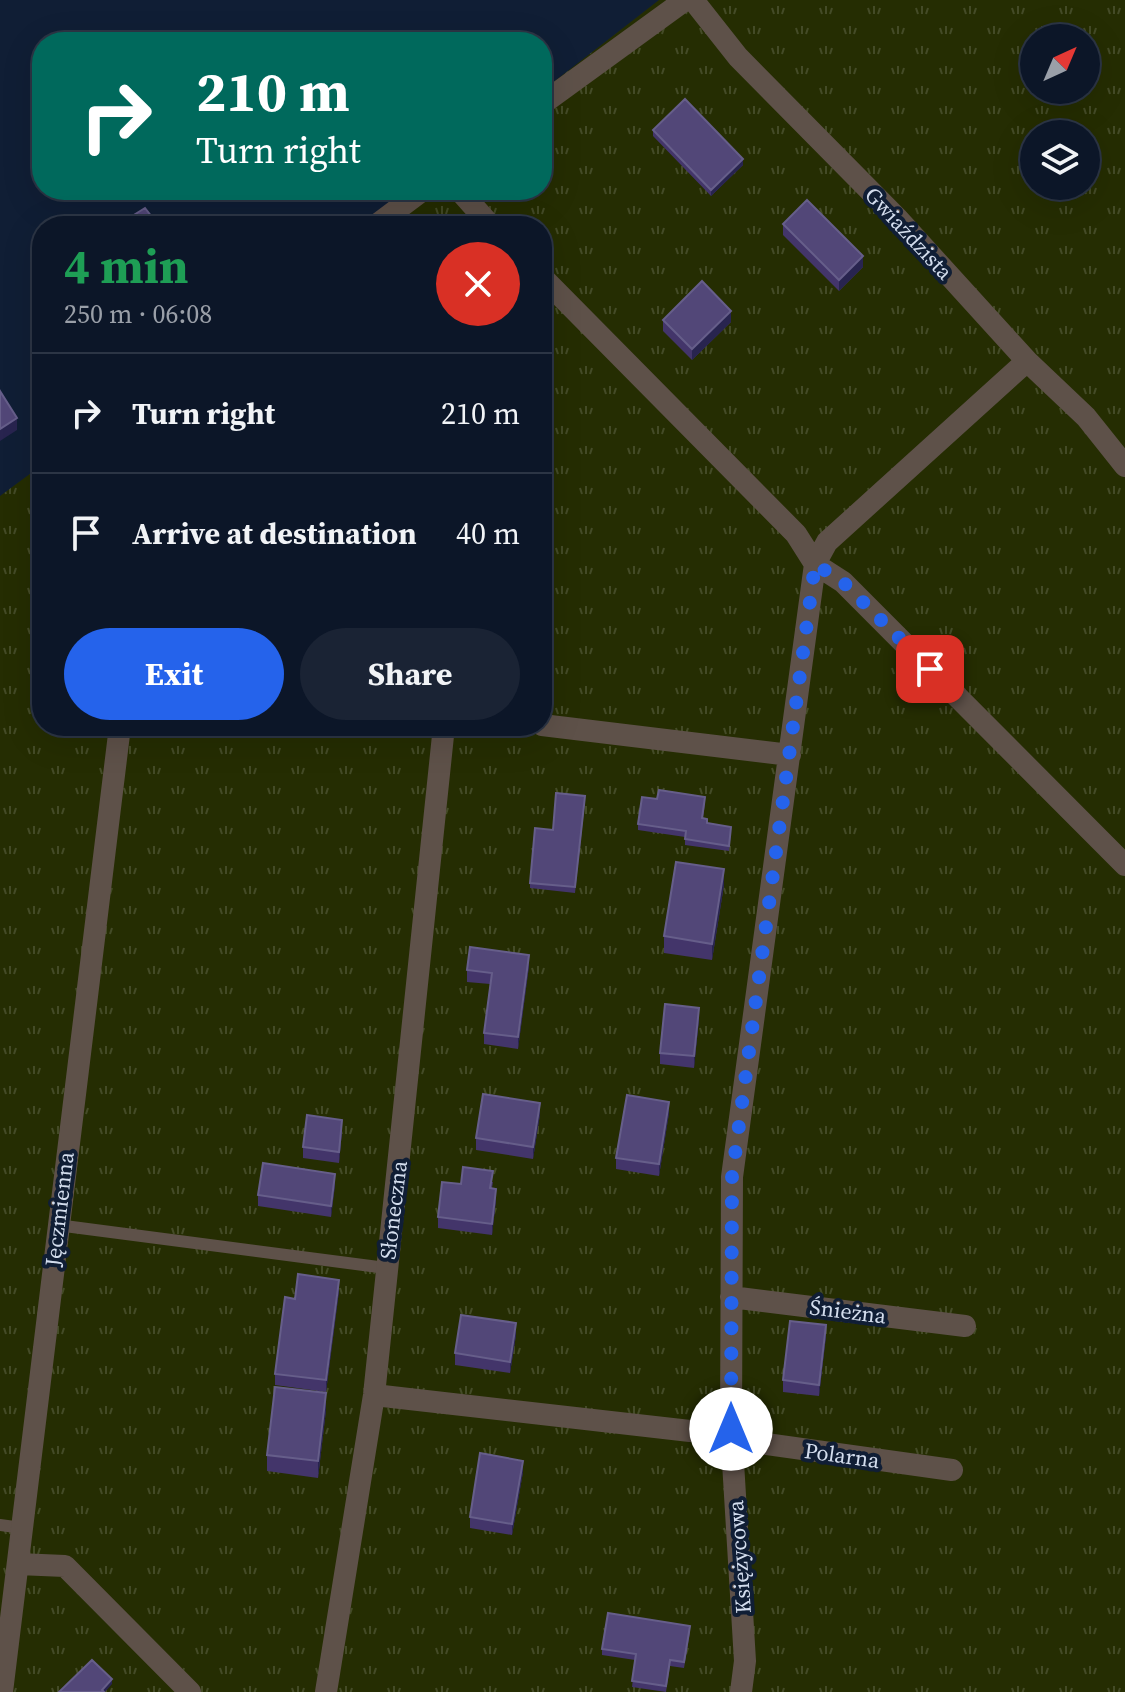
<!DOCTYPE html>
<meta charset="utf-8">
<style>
body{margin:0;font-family:"Source Serif 4",serif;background:#1a2334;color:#f1f3f6;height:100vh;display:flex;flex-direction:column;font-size:30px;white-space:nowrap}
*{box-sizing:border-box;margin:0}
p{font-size:26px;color:#9a9fa8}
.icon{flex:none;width:44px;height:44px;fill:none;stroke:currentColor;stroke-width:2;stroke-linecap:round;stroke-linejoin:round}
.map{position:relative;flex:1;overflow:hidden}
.drawer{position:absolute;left:32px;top:216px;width:520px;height:520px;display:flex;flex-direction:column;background:#0c1628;border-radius:32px;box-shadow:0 8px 32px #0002,0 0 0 2px #2c3545}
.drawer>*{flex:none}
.guide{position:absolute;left:32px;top:32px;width:520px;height:168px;border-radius:32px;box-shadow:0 8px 32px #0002,0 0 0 2px #2c3545;background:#00695c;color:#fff;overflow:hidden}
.needle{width:52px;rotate:44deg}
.buttons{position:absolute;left:1020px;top:24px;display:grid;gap:16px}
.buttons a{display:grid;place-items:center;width:80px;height:80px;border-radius:50%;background:#0c1628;box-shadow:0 8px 32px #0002,0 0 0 2px #2c3545;font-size:40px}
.pin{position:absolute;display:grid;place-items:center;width:68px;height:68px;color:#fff;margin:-34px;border-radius:16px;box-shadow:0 4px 12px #0006}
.me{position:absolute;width:88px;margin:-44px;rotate:0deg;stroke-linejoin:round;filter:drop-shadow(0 0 6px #0008)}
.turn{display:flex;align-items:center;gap:28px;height:168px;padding:0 32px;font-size:36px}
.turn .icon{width:104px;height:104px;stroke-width:2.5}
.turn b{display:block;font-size:56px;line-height:68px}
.round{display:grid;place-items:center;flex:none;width:84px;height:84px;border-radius:42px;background:#1a2334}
.head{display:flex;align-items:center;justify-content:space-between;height:136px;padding:0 32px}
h1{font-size:48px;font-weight:700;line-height:60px;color:#1e9e55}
.action{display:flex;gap:16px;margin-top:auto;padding:16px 32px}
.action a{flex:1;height:92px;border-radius:48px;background:#2563eb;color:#fff;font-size:32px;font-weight:700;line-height:92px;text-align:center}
.action a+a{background:#1a2334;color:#f1f3f6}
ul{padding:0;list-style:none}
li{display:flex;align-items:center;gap:24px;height:120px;padding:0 32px;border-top:2px solid #2c3545}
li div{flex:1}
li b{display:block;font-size:30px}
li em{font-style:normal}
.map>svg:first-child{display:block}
.park{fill:url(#park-tufts);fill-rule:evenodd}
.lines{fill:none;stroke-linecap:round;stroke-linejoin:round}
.service{stroke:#5e5149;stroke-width:12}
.minor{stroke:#5e5149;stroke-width:22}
.wall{fill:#43356a}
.shaded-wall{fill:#28244f}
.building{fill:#524778;stroke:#665e8a;stroke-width:2}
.route{stroke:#2563eb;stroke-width:14;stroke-dasharray:0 25.2}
.labels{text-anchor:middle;stroke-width:8;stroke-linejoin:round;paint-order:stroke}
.street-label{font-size:22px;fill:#d3dded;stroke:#101e35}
</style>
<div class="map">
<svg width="1125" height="1692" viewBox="0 0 1125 1692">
<defs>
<pattern id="park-tufts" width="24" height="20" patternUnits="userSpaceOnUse" patternTransform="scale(2)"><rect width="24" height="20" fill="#252d02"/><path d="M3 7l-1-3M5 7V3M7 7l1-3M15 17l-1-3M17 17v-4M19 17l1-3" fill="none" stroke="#444b27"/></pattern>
</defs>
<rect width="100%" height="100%" fill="#101e35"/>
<!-- park -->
<path class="park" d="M 659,0 L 1125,0 L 1125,1692 L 0,1692 L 0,496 L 42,465 L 42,726 L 542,726 L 542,226 L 363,226 L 411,190 L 542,190 L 542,91 ZM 1034,38 L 1086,38 L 1086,90 L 1034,90 ZM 1034,134 L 1086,134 L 1086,186 L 1034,186 Z"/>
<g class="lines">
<!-- service -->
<path class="service" d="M 57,1225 L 386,1268
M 0,1525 L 22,1528"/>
<!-- minor -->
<path class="minor" d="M 693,0 L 738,57 L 897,218 L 1027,361 L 1086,417 L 1125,466
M 542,104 L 685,0
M 459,190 L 491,226
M 375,226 L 423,190
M 542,277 L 796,534 L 815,564 L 843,582 L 1125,865
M 542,725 L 790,755
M 731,1297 L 965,1326
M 374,1395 L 690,1431 L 731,1429
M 731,1439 L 952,1470
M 18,1564 L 65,1566 L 190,1692
M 2,1692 L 120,726
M 326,1692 L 374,1395 L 444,726
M 741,1692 L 745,1661 L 731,1429 L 732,1177 L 815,564 L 827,542 L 1027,361"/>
</g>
<!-- wall -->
<path class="wall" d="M 653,130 L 743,165 L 711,196 L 653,136 Z
M 783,224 L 863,267 L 839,291 L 783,235 Z
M 663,320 L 731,322 L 692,360 L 663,331 Z
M 585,801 L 575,893 L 530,888 L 530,883 L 553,830 Z
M 705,803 L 703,818 L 707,823 L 731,832 L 729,851 L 685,845 L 685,837 L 638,830 L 638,824 Z
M 724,885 L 712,960 L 664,953 L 664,936 Z
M 529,966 L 518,1049 L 484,1044 L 484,1033 L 490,984 L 467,982 L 467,970 Z
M 699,1019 L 694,1068 L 660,1064 L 660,1053 Z
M 669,1113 L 659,1176 L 616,1169 L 616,1158 Z
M 540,1114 L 533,1159 L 476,1150 L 476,1138 Z
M 342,1131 L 339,1163 L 303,1158 L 303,1147 Z
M 493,1182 L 492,1188 L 496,1200 L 492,1235 L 438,1228 L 438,1217 L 461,1184 Z
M 335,1185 L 331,1217 L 258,1206 L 258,1195 Z
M 339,1291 L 326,1392 L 275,1385 L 275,1374 L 295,1299 Z
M 516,1335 L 510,1373 L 455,1365 L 455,1353 Z
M 826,1336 L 819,1396 L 783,1392 L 783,1380 Z
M 326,1410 L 318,1478 L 267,1471 L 267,1455 Z
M 523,1472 L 512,1535 L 470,1528 L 470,1517 Z
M 690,1632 L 684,1668 L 670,1666 L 666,1692 L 632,1687 L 635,1660 L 602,1655 L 602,1649 Z"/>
<!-- shaded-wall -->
<path class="shaded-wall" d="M 743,159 L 743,165 L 711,196 L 711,190 Z
M 863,256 L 863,267 L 839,291 L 839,280 Z
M 731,311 L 731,322 L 692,360 L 692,349 Z
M 17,418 L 17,430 L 0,441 L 0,429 Z
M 724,869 L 724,885 L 712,960 L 712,944 Z
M 529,955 L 529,966 L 518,1049 L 518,1037 Z
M 699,1008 L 699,1019 L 694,1068 L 694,1056 Z
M 669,1102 L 669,1113 L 659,1176 L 659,1164 Z
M 540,1103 L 540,1114 L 533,1159 L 533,1147 Z
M 342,1120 L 342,1131 L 339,1163 L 339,1152 Z
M 335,1174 L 335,1185 L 331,1217 L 331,1206 Z
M 496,1189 L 496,1200 L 492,1235 L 492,1224 Z
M 339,1280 L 339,1291 L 326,1392 L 326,1380 Z
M 516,1323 L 516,1335 L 510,1373 L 510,1362 Z
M 826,1325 L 826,1336 L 819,1396 L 819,1385 Z
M 326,1393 L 326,1410 L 318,1478 L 318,1461 Z
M 523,1461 L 523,1472 L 512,1535 L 512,1524 Z
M 112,1679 L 112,1684 L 105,1692 L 102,1692 L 102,1690 Z"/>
<!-- building -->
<path class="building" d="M 685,99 L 743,159 L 711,190 L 653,130 Z
M 807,200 L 863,256 L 839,280 L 783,224 Z
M 145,208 L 159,226 L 123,226 L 121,223 Z
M 702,281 L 731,311 L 692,349 L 663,320 Z
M 0,391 L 17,418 L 0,429 Z
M 659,790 L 705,797 L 702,818 L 707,819 L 707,823 L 731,827 L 729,846 L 685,839 L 686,831 L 638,824 L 642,797 L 657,799 Z
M 556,793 L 585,796 L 575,887 L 530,883 L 535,828 L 553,830 Z
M 676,862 L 724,869 L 712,944 L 664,936 Z
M 470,947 L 529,955 L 518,1037 L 484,1033 L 492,973 L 467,970 Z
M 665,1004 L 699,1008 L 694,1056 L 660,1053 Z
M 483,1094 L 540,1103 L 533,1147 L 476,1138 Z
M 627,1095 L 669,1102 L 659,1164 L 616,1158 Z
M 307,1115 L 342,1120 L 339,1152 L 303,1147 Z
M 263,1163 L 335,1174 L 331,1206 L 258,1195 Z
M 463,1167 L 493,1171 L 490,1188 L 496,1189 L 492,1224 L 438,1217 L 442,1182 L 461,1184 Z
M 298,1274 L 339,1280 L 326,1380 L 275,1374 L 285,1297 L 295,1299 Z
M 461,1315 L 516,1323 L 510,1362 L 455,1353 Z
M 790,1321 L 826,1325 L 819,1385 L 783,1380 Z
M 275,1387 L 326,1393 L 318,1461 L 267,1455 Z
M 480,1453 L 523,1461 L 512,1524 L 470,1517 Z
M 608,1613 L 690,1626 L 684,1662 L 670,1660 L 666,1686 L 632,1681 L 636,1654 L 602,1649 Z
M 92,1660 L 112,1679 L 102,1690 L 104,1692 L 59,1692 Z"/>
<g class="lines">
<!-- route -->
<path class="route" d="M 731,1429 L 732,1177 L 815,564 L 843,582 L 930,669"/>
</g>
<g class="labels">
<!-- street labels -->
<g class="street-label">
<text transform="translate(909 233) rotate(47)" y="8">Gwiaździsta</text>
<text transform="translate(59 1209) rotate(-83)" y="8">Jęczmienna</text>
<text transform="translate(393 1210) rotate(-83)" y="8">Słoneczna</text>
<text transform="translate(848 1311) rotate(7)" y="8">Śnieżna</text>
<text transform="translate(842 1455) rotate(8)" y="8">Polarna</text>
<text transform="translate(739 1557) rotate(-94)" y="8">Księżycowa</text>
</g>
</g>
</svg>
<div class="buttons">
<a><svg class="needle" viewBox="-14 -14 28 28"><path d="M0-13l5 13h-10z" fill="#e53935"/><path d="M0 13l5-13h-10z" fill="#9a9fa8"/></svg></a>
<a><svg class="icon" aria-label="layers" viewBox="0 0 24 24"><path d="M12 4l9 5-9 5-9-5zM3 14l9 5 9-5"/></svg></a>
</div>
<div class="pin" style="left:930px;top:669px;background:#d93025"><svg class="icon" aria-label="arrive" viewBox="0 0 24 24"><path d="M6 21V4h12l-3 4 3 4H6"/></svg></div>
<svg class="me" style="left:731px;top:1429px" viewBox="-20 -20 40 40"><circle r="19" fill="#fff"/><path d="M0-13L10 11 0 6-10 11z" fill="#2563eb"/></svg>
<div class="guide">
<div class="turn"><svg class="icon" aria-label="right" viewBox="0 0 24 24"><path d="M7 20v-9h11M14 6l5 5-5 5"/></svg><div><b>210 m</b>Turn right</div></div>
</div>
<section class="drawer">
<div class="head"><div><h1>4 min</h1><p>250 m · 06:08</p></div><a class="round" style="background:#d93025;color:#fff"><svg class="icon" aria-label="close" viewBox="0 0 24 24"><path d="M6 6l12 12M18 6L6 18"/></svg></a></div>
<ul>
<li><svg class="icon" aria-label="right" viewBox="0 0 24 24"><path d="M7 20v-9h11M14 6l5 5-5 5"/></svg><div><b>Turn right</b></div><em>210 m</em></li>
<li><svg class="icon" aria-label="arrive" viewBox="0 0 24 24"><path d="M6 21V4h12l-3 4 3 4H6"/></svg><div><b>Arrive at destination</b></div><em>40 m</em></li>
</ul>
<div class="action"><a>Exit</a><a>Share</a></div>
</section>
</div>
